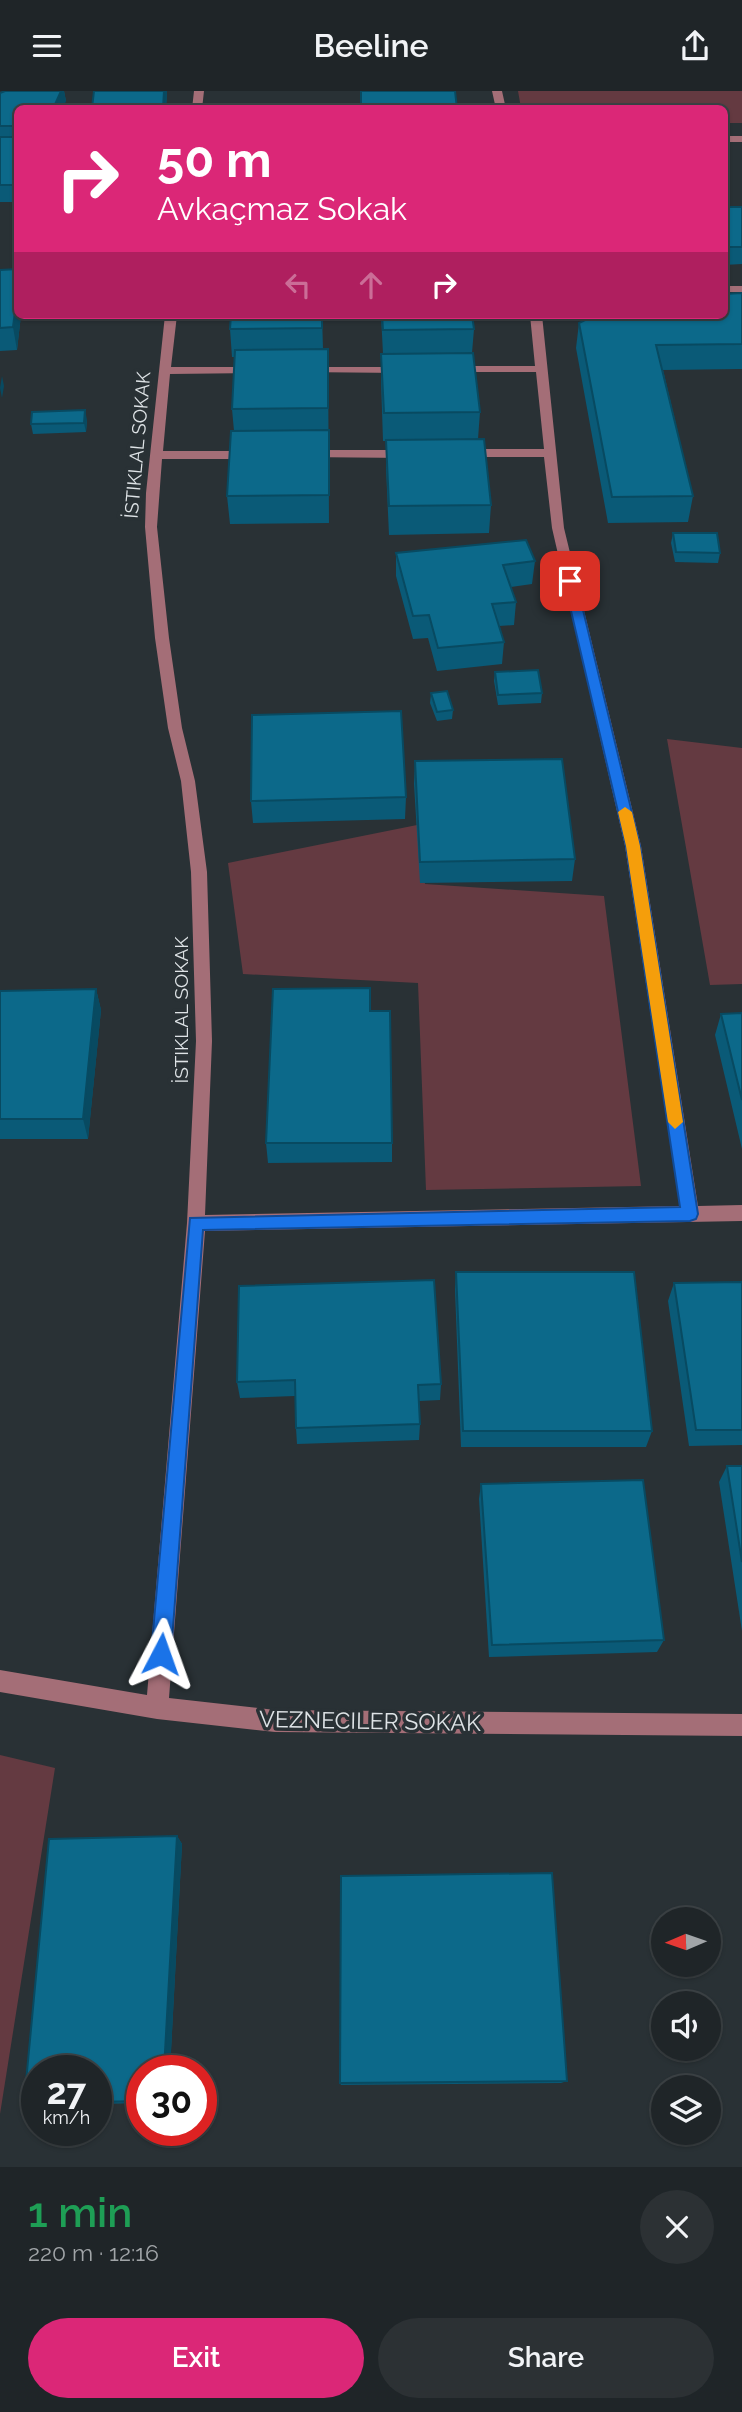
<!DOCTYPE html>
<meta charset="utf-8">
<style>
body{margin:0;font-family:Raleway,sans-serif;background:#2c3134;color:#f1f3f6;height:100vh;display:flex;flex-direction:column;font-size:26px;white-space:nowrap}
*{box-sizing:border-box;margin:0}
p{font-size:23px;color:#a1a5a8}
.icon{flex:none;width:38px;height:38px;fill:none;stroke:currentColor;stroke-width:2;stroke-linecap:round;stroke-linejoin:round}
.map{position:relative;height:2076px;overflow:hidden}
.drawer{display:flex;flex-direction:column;background:#1f2528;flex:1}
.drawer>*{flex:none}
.guide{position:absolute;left:14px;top:14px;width:714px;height:214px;border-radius:10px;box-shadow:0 2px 5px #0004,0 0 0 2px #3c4245;background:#db2777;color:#fff;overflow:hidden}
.needle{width:46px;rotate:268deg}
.controls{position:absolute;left:651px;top:1816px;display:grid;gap:14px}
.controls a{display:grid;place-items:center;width:70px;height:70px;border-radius:50%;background:#1f2528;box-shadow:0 2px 5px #0004,0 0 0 2px #3c4245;font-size:35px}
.speed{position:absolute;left:21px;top:1964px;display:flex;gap:14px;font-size:35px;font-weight:700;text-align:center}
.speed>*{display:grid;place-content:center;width:91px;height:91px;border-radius:50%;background:#1f2528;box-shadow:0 2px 5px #0004,0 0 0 2px #3c4245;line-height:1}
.speed small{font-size:18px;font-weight:400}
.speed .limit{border:10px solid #d22;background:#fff;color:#111}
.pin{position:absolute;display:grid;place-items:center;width:60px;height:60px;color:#fff;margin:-30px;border-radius:14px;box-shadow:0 4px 10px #0006}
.me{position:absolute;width:77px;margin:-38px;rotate:4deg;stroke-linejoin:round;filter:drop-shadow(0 0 5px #0008)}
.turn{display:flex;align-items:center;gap:24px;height:147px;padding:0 28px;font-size:32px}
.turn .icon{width:91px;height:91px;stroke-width:2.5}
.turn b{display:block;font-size:49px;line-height:60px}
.lanes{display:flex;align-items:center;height:66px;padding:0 28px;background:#0003;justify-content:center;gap:35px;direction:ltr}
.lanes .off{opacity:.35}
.round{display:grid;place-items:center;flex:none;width:74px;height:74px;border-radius:37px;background:#2c3134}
.headline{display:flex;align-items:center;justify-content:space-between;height:119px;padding:0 28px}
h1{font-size:42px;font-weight:600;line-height:52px;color:#1e9e55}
.primary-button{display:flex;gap:14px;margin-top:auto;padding:14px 28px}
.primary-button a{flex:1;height:80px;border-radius:42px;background:#db2777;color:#fff;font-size:28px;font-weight:600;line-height:80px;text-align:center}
.primary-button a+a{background:#2c3134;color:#f1f3f6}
header{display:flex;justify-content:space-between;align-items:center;height:91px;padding:0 28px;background:#1f2528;font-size:32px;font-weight:600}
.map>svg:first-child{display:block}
.green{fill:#643a41}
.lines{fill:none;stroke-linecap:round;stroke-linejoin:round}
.minor{fill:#a46e77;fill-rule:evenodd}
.wall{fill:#0a5a77}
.shaded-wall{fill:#084a61}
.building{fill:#0c698a;stroke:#084a61;stroke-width:2}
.route{fill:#1a73e8;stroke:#114b97;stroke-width:2}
.slow{fill:#f59e0b}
.labels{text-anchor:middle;stroke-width:7;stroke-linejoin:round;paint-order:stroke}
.street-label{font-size:19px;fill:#dee3e6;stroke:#293135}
.near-street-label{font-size:23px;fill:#dee3e6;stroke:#293135}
</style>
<header><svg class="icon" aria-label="menu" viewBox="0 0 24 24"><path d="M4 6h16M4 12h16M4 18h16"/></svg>Beeline<svg class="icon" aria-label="share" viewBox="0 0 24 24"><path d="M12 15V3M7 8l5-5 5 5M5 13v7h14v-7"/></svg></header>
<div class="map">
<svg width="742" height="2076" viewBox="0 0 742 2076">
<rect width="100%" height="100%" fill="#293135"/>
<!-- green -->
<path class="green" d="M 518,0 L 742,0 L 742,32 L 725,32 L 724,18 L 521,17 Z
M 667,648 L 742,657 L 742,893 L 710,894 Z
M 417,734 L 425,793 L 604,805 L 641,1095 L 426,1099 L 418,892 L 243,883 L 228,772 Z
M 0,1664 L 55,1677 L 0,2023 Z"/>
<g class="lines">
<!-- minor -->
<path class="minor" d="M 194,0 L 204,0 L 202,18 L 192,18 Z
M 492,0 L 502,0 L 506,18 L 496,18 Z
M 724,45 L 742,45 L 742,51 L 724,51 Z
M 724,195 L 742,195 L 742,201 L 724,201 Z
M 165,224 L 177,224 L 171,276 L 259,276 L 265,279 L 259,282 L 170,283 L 163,360 L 254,360 L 260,364 L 254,368 L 162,368 L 157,436 L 169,547 L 182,637 L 195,690 L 207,781 L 212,950 L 205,1124 L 680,1115 L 625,755 L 552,437 L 544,366 L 464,366 L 458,362 L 464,358 L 544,358 L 536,281 L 451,281 L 445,278 L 451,275 L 535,275 L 530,224 L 542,224 L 564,437 L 641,755 L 698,1115 L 742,1114 L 742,1130 L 205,1140 L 169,1607 L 275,1619 L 742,1623 L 742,1645 L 275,1641 L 157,1628 L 0,1601 L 0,1579 L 147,1604 L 187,1132 L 196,950 L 191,781 L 181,690 L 168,637 L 155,547 L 145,436 L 146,402 Z
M 304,276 L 402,276 L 408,279 L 402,282 L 300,281 L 300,277 Z
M 306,359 L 408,359 L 414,363 L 408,367 L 302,366 L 300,363 Z"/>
</g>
<!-- wall -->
<path class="wall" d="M 5,0 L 64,0 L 66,10 L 18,18 L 18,111 L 0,111 L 0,2 Z
M 94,0 L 167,0 L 166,18 L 92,18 Z
M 724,116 L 742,116 L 742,173 L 724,174 Z
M 0,179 L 18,224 L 21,224 L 17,259 L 0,260 Z
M 742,202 L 742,278 L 663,279 L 693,405 L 688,431 L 608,432 L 576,257 L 579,232 Z
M 322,224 L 323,258 L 328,258 L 329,432 L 230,433 L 227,405 L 234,340 L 232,318 L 235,266 L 232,266 L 230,238 Z
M 381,224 L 472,224 L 474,238 L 472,262 L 480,321 L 478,348 L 491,414 L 489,442 L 389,444 L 386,377 L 386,350 L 383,350 L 381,290 L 381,263 L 383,263 Z
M 87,329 L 86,341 L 33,343 L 31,333 Z
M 673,442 L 720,462 L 718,472 L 675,471 L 671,452 Z
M 396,462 L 535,470 L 532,493 L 511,496 L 516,511 L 514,534 L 499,535 L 504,551 L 502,573 L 437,580 L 428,547 L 413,548 L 396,485 Z
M 495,581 L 542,602 L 541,612 L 498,614 L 494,590 Z
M 431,602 L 453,619 L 452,628 L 437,630 L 430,612 Z
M 415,670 L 575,768 L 572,790 L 420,792 L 414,693 Z
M 406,706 L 405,728 L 253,732 L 251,710 Z
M 96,898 L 101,919 L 88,1048 L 0,1048 L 0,900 Z
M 370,920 L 392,1052 L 392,1071 L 268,1072 L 266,1052 Z
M 742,922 L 742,1058 L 715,944 L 721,923 Z
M 456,1181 L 652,1340 L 646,1356 L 461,1356 L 455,1199 Z
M 742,1191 L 742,1354 L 689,1355 L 668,1210 L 674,1192 Z
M 239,1195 L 441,1293 L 440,1309 L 419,1310 L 420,1333 L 419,1349 L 297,1353 L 296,1337 L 295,1305 L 240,1307 L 237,1291 Z
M 727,1375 L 742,1375 L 742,1540 L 719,1391 Z
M 481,1393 L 664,1549 L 657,1561 L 489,1566 L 479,1408 Z
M 177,1745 L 182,1753 L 170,1979 L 142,1979 L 142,2012 L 96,2013 L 96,1979 L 37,1979 L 37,2013 L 24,2012 L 49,1748 Z
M 567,1990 L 561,1992 L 341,1994 L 340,1992 Z"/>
<!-- shaded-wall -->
<path class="shaded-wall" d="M 61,0 L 64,0 L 66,10 L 63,18 L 53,18 Z
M 164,0 L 167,0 L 166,18 L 163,18 Z
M 18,198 L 18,224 L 21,224 L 17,259 L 13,236 Z
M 2,285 L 4,295 L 2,307 L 0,297 Z
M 85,319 L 87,329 L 86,341 L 84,332 Z
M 96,898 L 101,919 L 88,1048 L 83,1028 Z
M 177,1745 L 182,1753 L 170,1979 L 164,1979 Z"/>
<!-- building -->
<path class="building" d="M 5,0 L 61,0 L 53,18 L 18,18 L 18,35 L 0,35 L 0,2 Z
M 94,0 L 164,0 L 163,18 L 120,18 L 120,16 L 92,17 Z
M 361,0 L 455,0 L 457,18 L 361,18 Z
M 0,46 L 18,46 L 18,94 L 0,94 Z
M 724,116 L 742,116 L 742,156 L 724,156 Z
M 18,178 L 18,198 L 13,236 L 0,237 L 0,179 Z
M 742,202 L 742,253 L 656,254 L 693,405 L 612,406 L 579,232 L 595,224 L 724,224 L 724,203 Z
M 231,224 L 322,224 L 322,237 L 230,238 Z
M 382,224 L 472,224 L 474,238 L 383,239 Z
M 328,258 L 328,317 L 232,318 L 235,259 Z
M 473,262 L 480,321 L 384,322 L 381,263 Z
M 85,319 L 84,332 L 31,333 L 32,321 Z
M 329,339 L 329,404 L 227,405 L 231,340 Z
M 484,348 L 491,414 L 389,415 L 386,349 Z
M 673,442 L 717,442 L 720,462 L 676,461 Z
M 526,449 L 535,470 L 503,474 L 516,511 L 492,513 L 504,551 L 438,557 L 429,524 L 413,525 L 396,462 Z
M 538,579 L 542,602 L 498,604 L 495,581 Z
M 447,600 L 453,619 L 437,621 L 431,602 Z
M 401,620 L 406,706 L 251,710 L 252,624 Z
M 562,668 L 575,768 L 420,771 L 415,670 Z
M 370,897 L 370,920 L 390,920 L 392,1052 L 266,1052 L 273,898 Z
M 96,898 L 83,1028 L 0,1028 L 0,900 Z
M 742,922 L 742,1009 L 721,923 Z
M 456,1181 L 634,1181 L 652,1340 L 463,1340 Z
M 434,1189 L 441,1293 L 418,1294 L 420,1333 L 296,1337 L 295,1289 L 237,1291 L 239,1195 Z
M 742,1191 L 742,1339 L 696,1339 L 674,1192 Z
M 727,1375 L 742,1375 L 742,1471 Z
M 643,1389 L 664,1549 L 492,1554 L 481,1393 Z
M 177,1745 L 164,1979 L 142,1979 L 142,2010 L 96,2011 L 96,1979 L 37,1979 L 37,2012 L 24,2012 L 49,1748 Z
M 552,1782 L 567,1990 L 340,1992 L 341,1785 Z"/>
<!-- route -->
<path class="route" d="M 570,487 L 576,490 L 640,755 L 698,1123 L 696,1128 L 690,1130 L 203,1139 L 171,1563 L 168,1570 L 161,1573 L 154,1570 L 151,1563 L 190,1127 L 680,1116 L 626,755 L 564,490 Z"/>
<!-- slow -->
<path class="slow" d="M 625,716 L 632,721 L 640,755 L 683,1031 L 675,1038 L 668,1031 L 626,755 L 618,721 Z"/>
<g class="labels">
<!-- street labels -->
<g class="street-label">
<text transform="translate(137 354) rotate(-85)" y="7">İSTIKLAL SOKAK</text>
<text transform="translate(181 919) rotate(-90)" y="7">İSTIKLAL SOKAK</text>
</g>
<!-- near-street labels -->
<g class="near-street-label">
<text transform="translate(370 1630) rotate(1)" y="8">VEZNECILER SOKAK</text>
</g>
</g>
</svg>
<div class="controls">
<a><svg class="needle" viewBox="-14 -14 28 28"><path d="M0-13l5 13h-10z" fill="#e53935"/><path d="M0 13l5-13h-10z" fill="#a1a5a8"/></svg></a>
<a><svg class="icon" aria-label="sound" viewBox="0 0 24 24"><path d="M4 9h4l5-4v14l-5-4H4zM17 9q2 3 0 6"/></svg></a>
<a><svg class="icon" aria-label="layers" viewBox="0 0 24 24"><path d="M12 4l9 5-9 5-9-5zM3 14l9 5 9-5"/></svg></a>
</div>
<div class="speed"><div>27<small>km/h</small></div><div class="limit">30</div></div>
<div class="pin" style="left:570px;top:490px;background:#d93025"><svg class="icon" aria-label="arrive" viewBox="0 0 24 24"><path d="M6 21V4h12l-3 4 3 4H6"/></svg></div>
<svg class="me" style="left:161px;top:1563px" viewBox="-20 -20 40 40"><path d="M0-17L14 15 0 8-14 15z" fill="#1a73e8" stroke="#fff" stroke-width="4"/></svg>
<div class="guide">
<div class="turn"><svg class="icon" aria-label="right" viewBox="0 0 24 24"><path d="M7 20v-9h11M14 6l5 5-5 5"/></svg><div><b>50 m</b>Avkaçmaz Sokak</div></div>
<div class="lanes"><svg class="icon off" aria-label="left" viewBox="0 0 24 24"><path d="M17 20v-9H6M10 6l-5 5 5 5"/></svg><svg class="icon off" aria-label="ahead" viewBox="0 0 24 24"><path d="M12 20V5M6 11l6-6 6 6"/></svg><svg class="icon" aria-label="right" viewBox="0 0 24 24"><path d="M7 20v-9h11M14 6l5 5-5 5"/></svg></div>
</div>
</div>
<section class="drawer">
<div class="headline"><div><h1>1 min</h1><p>220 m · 12:16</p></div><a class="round"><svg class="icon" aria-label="close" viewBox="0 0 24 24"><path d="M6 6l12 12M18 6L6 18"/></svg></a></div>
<div class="primary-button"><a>Exit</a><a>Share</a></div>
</section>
